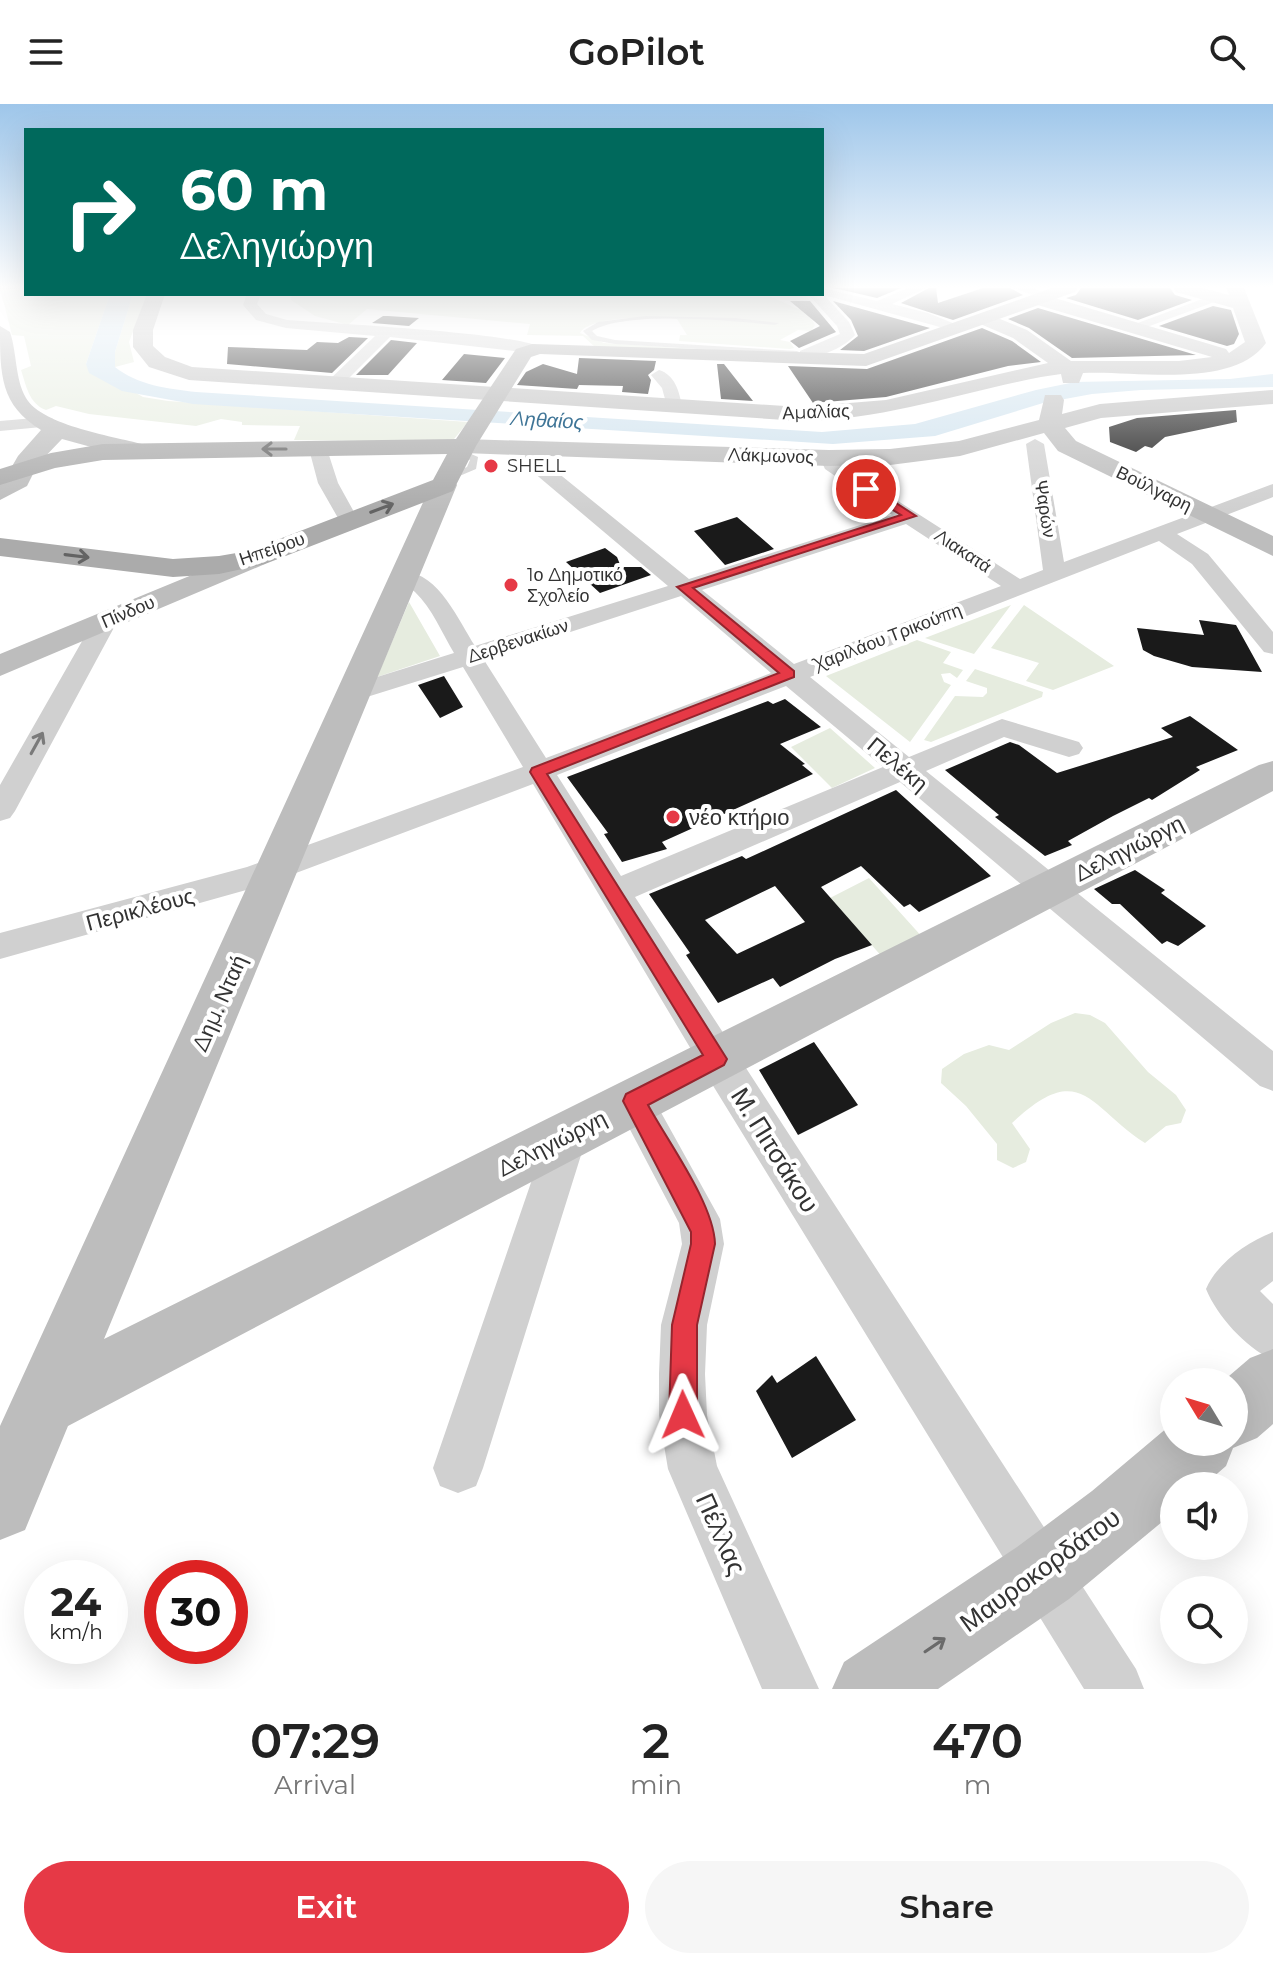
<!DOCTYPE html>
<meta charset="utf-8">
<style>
body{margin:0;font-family:Montserrat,sans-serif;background:#f6f6f6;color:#222;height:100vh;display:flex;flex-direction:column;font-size:30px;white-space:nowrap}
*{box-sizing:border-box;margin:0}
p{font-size:26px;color:#767676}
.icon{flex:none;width:44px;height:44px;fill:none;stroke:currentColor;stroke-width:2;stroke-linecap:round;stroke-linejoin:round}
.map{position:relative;height:1585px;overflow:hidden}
.drawer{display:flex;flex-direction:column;background:#fff;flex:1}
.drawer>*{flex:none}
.top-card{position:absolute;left:24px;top:24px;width:800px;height:168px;border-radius:0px;box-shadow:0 8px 32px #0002;background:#00695c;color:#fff;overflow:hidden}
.needle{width:52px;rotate:308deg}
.fabs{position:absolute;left:1160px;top:1264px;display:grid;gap:16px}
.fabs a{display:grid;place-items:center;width:88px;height:88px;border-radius:50%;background:#fff;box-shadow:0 8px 32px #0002;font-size:40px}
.speed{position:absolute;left:24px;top:1456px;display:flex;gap:16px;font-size:40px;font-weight:700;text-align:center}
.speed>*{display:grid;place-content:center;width:104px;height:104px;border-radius:50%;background:#fff;box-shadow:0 8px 32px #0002;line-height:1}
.speed small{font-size:20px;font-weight:400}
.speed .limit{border:12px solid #d22;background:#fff;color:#111}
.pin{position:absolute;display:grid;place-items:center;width:68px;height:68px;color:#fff;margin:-34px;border:4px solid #fff;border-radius:50%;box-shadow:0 2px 8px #0007}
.me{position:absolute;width:88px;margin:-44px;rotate:359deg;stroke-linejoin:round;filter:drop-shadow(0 0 6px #0008)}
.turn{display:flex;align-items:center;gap:28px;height:168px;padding:0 24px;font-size:36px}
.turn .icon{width:104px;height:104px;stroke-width:2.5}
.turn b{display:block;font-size:56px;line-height:68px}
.eta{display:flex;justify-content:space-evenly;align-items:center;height:136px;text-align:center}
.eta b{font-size:48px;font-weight:600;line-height:56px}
.cta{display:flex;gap:16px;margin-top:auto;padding:16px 24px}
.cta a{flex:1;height:92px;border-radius:48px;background:#e63946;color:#fff;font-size:32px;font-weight:600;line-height:92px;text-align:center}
.cta a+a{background:#f6f6f6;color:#222}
header{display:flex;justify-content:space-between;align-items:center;height:104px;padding:0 24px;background:#fff;font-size:36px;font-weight:600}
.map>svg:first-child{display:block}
.green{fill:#e6ecdf}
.water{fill:#cfe2ee}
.building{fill:#1a1a1a;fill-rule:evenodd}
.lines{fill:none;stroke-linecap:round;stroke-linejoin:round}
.lane{fill:#d0d0d0;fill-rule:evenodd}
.street{fill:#d0d0d0;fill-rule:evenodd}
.secondary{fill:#bdbdbd;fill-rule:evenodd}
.primary{fill:#ababab;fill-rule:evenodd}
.oneway{stroke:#636363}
.oneway2{stroke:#7a7a7a}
.oneway3{stroke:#6a6a6a}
.route{fill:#e63946;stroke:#96252e;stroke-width:2}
.poi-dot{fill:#e63946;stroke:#fff;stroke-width:3}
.labels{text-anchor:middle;stroke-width:8;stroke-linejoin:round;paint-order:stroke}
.far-street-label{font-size:18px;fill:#333;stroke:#fff}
.far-poi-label{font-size:18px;fill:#333;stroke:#fff;text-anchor:start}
.far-water-label{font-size:20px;font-style:italic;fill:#3f7597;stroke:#fff}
.street-label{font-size:22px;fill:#333;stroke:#fff}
.poi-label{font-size:22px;fill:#333;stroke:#fff;text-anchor:start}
.near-street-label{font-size:26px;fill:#333;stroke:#fff}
</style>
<header><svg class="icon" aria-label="menu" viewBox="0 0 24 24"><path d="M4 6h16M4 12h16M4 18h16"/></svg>GoPilot<svg class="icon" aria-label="search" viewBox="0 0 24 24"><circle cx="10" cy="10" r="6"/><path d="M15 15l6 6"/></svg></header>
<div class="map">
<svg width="1273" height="1585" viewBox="0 0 1273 1585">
<rect width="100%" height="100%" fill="#fff"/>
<!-- green -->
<path class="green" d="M 0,184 L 26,184 L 26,190 L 110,190 L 86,260 L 143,293 L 168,297 L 468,318 L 454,335 L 435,338 L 294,336 L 300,322 L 242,321 L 242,318 L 221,315 L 196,322 L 89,310 L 56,302 L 46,306 C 29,300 26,281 21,266 L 31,262 L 24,232 L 12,231 Z
M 133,190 L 147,190 L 129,238 L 134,258 L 115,263 L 115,248 Z
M 292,190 L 764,190 L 808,209 L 815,221 L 811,227 L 798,226 L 780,236 L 790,238 L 794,244 L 790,245 L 679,237 L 680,231 L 687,231 L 677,215 C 657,213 590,211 580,229 L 604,239 L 740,248 L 596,244 L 583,232 L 527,231 L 530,220 L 367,205 L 348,221 L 315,212 L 291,196 Z
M 409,498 L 440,552 L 377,573 Z
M 1011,501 L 974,550 L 925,534 Z
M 1024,501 L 1114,562 L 1053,586 L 1026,577 L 1039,559 L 991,544 Z
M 917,536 L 951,548 L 943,559 L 963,566 L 957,574 L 950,569 L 941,570 L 944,578 L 951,581 L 910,638 L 826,572 Z
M 975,565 L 1043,588 L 1042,593 L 931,638 L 924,636 L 955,592 L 983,593 L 987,589 L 987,584 L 966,577 Z
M 830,624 L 875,664 L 832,684 L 791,643 Z
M 869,774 L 924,835 L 884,855 L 830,794 Z
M 1075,909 L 1090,911 L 1105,919 L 1148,968 L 1176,991 L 1186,1006 L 1181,1019 L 1166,1022 L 1145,1039 C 1089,1003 1081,954 1012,1019 L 1030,1045 L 1026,1058 L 1013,1064 L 997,1056 L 997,1040 L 966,1002 L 941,979 L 942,965 L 964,950 L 989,941 L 1009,946 L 1051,919 Z"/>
<!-- water -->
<path class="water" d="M 110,190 L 133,190 L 115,248 L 115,263 C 137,281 169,285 196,288 L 822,328 L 915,320 L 1036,286 L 1075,278 L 1230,275 L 1273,270 L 1273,283 L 1141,286 L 1092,290 L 1043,299 L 935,332 L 833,340 L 193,300 L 122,287 L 89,269 L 86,260 Z"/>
<!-- building -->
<path class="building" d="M 834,184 L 901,184 L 877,194 Z
M 929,184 L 936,184 L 938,199 L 983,184 L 1010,184 L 1023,191 L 953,216 L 901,199 Z
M 1081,184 L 1170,184 L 1175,191 L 1192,196 L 1138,216 L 1066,194 L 1076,191 Z
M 790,197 L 810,197 L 836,228 L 799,244 L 790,237 L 820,222 Z
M 833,197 L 930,224 L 864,247 L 840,246 L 858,232 L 851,216 Z
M 1213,202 L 1231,206 L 1239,230 L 1234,240 L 1227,242 L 1159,222 Z
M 1038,204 L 1196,251 L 1072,254 L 1029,224 L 1008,215 Z
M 383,212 L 388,212 L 419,214 L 409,222 L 372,219 Z
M 982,224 L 1012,237 L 1041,258 L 1008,262 L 886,293 L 813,299 L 788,262 L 867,265 Z
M 349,233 L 368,234 L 332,269 L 227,260 L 228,243 L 307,246 L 317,238 L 338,239 Z
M 391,236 L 417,239 L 388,271 L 356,271 Z
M 464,250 L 505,254 L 486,279 L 442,276 Z
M 579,254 L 656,257 L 654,266 L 648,271 L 651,276 L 648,290 L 622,288 L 623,282 L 579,281 L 577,285 L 517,281 L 526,268 L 543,260 L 577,270 Z
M 717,260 L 724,260 L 753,297 L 721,295 Z
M 1236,306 L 1237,318 L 1165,333 L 1152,344 L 1145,342 L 1136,348 L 1110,338 L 1109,323 L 1137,314 Z
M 737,413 L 774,445 L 725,461 L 694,427 Z
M 605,444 L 617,453 L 621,463 L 641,463 L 651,471 L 600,489 L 566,458 Z
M 1199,516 L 1236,521 L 1262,568 L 1192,563 L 1154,552 L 1143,546 L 1137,524 L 1204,531 Z
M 444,572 L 463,603 L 440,614 L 418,581 Z
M 785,595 L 821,623 L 780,640 L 805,660 L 802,661 L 813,670 L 662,738 L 667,745 L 622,758 L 604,730 L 608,729 L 567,673 L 768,597 L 773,600 Z
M 1190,612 L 1238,646 L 1196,663 L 1200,666 L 1152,696 L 1149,694 L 1113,712 L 1068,737 L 1072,741 L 1045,752 L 995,713 L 999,711 L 945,666 L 1010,638 L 1019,641 L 1057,669 L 1173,633 L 1161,624 Z
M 896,686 L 991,772 L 919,808 L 910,800 L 904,803 L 861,762 L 821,783 L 872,841 L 835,855 L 780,883 L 773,874 L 718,899 L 686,851 L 690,849 L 649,790 L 742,752 L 746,755 ZM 775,782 L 805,818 L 737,850 L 705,816 Z
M 1135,766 L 1165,786 L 1161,789 L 1206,822 L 1178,842 L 1167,837 L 1162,840 L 1120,800 L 1112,800 L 1094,785 Z
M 814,938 L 858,1001 L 798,1031 L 759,966 Z
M 816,1252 L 856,1316 L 792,1354 L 756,1287 L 772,1271 L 777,1279 Z"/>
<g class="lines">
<!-- lane -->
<path class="lane" d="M 645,212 L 735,214 L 779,219 L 775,221 C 732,217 627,206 592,227 L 597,232 L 615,236 L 797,247 L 801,249 L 797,251 L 615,240 L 592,236 L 583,227 L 598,218 Z
M 460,345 L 478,353 L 476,365 L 450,376 L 444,376 L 444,372 L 467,363 L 470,356 L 457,350 L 455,348 Z"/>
<!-- street -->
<path class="street" d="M 822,184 L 877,197 L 908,184 L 926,184 L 892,200 L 928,209 L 965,224 L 958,228 L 824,191 L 849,218 L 855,231 C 844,244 816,256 800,253 L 800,247 L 840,230 L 837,222 L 808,190 L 822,190 Z
M 1013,184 L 1033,184 L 1053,192 L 1046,196 Z
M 247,190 L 261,190 L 257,200 L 266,210 L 287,216 C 324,219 523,229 541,244 L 533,249 L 390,233 L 340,283 L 328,283 L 328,277 L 375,232 L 286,224 L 256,216 L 243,201 Z
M 1213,191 L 1225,194 L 1139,226 L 1129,226 L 1127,223 Z
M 659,266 C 675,271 679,287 682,302 L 680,306 L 668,306 L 662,284 L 651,271 Z
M 46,313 L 52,314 L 55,318 L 52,322 L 0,327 L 0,317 Z
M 1035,335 L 1044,340 L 1064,458 L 1273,380 L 1273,393 L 1177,430 L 1208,450 L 1273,528 L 1273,550 L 1264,548 L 1192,460 L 1159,437 L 810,573 L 909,653 L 1002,615 L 1079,638 L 1083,644 L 1079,650 L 1069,653 L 1004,633 L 926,667 L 1273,947 L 1273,987 L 1260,982 L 900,678 L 635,793 L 1136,1565 L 1144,1585 L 1084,1585 L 704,967 L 533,680 L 264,781 L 0,855 L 0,829 L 247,763 L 523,663 L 463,563 L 354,597 L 345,595 L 341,589 L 345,583 L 454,549 C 442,529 432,504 415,488 C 408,481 399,481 393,474 L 396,469 C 435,460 458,516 475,542 L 668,482 L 533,368 L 524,356 L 528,340 L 540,340 L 542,355 L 547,360 L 689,475 L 892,411 L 825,365 L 820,354 L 829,348 L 836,350 L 851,367 L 1020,475 L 1043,466 L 1026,340 ZM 906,420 L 1001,482 L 794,560 L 702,486 ZM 681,492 L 771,569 L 546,654 L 484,556 ZM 786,582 L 883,663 L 621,772 L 557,671 Z
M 318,340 L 327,345 L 338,379 L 359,417 L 356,421 L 342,421 L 318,379 L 309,345 Z
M 105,511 L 113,513 L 117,518 L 15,707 L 10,714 L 0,717 L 0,681 L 93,518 L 97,513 Z
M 634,979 L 648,985 L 720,1115 L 724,1140 L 707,1221 L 705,1270 L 707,1311 L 717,1362 L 819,1585 L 762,1585 L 668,1365 L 659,1311 L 659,1270 L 661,1221 L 682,1140 L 679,1119 L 615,997 L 620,985 Z
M 567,1013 L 581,1019 L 587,1032 L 483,1364 L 476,1382 L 458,1389 L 440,1382 L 433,1364 L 547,1032 L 553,1019 Z
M 1273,1128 L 1273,1177 L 1260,1187 L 1273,1200 L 1273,1256 C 1246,1244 1217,1212 1206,1185 C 1217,1159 1247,1138 1273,1128 Z"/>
<!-- secondary -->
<path class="secondary" d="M 1173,184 L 1202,184 L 1229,191 L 1226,184 L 1244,184 L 1266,239 C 1232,286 1134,266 1083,269 L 1079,279 L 1063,279 L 1061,270 L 1041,273 C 959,289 884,316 800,317 L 189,276 L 149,263 L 133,243 L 133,226 L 147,190 L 165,190 L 153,226 L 153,242 L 165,253 L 192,263 L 800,303 L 886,296 L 1048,259 L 1013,234 L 978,219 L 975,215 L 978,211 L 985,209 L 1027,226 L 1071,257 L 1179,257 L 1212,253 L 1031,199 L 1029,195 L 1031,191 L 1038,189 L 1226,245 L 1229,249 L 1245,238 L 1233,204 L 1176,188 Z
M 0,222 L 10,228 C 17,249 15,275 26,294 C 42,322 117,333 146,341 L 150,346 L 146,351 L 124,352 L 62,335 L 38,360 L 27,382 L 0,396 L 0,376 L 7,371 L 18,352 L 41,326 C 0,301 0,271 0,222 Z
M 1273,286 L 1273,300 L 1101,314 L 1065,324 L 1076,337 L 1273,432 L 1273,452 L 1058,347 L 1044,329 L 960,352 L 890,361 L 829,362 L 464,349 L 455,347 L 452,342 L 455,337 L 464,335 L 829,346 L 890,345 L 959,337 L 1039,316 L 1045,291 L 1061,291 L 1064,296 L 1062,310 L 1100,300 Z
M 444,373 L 453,375 L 457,381 L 104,1235 L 1259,661 L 1273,657 L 1273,687 L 68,1322 L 25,1426 L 0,1436 L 0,1322 L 431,381 L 435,375 Z
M 255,445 L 265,448 L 270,454 L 265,460 L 0,572 L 0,550 Z
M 1273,1245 L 1273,1320 L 1257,1334 L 1233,1344 L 1226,1362 L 1203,1382 L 1174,1382 L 1174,1408 L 1069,1495 L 938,1585 L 832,1585 L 844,1558 L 1017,1443 L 1092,1387 L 1174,1318 L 1174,1338 L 1234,1338 L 1234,1278 L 1222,1278 L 1250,1254 Z"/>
<!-- primary -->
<path class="primary" d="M 1052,184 L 1078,184 L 1075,188 L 866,262 L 540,250 L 531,253 L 476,342 L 453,387 L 265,460 L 219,470 L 173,473 L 0,452 L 0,434 L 173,455 L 219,452 L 248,447 L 433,376 L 447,350 L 103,356 L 55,364 L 0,381 L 0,365 L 51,349 L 103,340 L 456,335 L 516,245 L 532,240 L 864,250 Z"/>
</g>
<!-- one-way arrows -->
<defs><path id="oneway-shaft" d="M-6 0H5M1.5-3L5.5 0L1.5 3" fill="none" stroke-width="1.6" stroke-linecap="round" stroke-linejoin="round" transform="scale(2)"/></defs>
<g class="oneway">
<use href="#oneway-shaft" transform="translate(274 345) rotate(180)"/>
<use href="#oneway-shaft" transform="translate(382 404) rotate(-21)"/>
<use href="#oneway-shaft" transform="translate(77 452) rotate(7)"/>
</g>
<use class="oneway2" href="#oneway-shaft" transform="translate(37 639) rotate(-61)"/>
<use class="oneway3" href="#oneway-shaft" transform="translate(935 1541) rotate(-34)"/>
<!-- sky -->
<linearGradient id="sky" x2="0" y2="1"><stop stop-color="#9ec6ea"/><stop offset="0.45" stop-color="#fff"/><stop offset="1" stop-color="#fff" stop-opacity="0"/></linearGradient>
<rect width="1273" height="406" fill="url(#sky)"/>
<!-- route -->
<path class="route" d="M 862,382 L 870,382 L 916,412 L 693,484 L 794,567 L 794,573 L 547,670 L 727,955 L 724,961 L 648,1001 C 668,1038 714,1100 715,1140 L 697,1221 L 697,1311 L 693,1321 L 683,1325 L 673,1321 L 669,1311 L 672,1221 L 691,1140 L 691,1128 L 623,997 L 626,990 L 703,951 L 530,668 L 532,664 L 779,569 L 677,483 L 901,411 L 862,387 Z"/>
<!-- markers -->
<g class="poi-dot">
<circle cx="491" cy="362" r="8"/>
<circle cx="511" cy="481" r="8"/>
<circle cx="673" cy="713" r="8"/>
</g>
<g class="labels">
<!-- far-street labels -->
<g class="far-street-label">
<text transform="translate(816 308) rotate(-2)" y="6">Αμαλίας</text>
<text transform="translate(771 352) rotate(2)" y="6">Λάκμωνος</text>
<text transform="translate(1154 385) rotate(26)" y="6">Βούλγαρη</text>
<text transform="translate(1045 405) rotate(81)" y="6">Ψαρών</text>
<text transform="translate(272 445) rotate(-19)" y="6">Ηπείρου</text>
<text transform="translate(963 447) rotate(33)" y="6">Λιακατά</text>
<text transform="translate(128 508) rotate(-23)" y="6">Πίνδου</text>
<text transform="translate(888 533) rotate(-21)" y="6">Χαριλάου Τρικούπη</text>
<text transform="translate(518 537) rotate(-18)" y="6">Δερβενακίων</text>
</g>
<!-- far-poi labels -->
<g class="far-poi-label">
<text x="507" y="368">SHELL</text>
<text x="527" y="477">1ο Δημοτικό<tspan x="527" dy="21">Σχολείο</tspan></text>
</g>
<!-- far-water labels -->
<g class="far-water-label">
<text transform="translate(547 316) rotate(3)" y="7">Ληθαίος</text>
</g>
<!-- street labels -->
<g class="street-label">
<text transform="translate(898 660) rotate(40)" y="8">Πελέκη</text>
<text transform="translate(1129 744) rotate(-27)" y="8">Δεληγιώργη</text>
<text transform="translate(140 805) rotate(-15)" y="8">Περικλέους</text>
<text transform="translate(219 899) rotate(-66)" y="8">Δημ. Νταή</text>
<text transform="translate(552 1039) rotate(-27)" y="8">Δεληγιώργη</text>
</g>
<!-- poi labels -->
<g class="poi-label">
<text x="689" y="721">νέο κτήριο</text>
</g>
<!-- near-street labels -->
<g class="near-street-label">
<text transform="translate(775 1046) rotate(58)" y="9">Μ. Πιτσάκου</text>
<text transform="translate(721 1430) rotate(66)" y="9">Πέλλας</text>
<text transform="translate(1040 1466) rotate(-36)" y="9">Μαυροκορδάτου</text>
</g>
</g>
</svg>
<div class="fabs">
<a><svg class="needle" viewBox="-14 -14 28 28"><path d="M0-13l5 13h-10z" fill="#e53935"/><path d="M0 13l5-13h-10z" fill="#767676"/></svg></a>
<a><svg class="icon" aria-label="sound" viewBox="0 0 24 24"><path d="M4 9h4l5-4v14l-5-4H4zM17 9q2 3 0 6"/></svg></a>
<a><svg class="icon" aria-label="search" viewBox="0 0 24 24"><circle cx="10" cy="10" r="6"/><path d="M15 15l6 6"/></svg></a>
</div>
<div class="speed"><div>24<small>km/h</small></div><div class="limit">30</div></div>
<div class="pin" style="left:866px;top:385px;background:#d93025"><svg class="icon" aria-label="arrive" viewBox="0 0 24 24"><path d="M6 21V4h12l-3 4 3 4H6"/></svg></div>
<svg class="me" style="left:683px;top:1311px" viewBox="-20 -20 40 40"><path d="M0-17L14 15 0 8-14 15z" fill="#e63946" stroke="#fff" stroke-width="4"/></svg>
<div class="top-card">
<div class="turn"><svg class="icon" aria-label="right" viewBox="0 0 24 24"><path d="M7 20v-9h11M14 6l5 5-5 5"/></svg><div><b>60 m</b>Δεληγιώργη</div></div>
</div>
</div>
<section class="drawer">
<div class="eta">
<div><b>07:29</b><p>Arrival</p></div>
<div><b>2</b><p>min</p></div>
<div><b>470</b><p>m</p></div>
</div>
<div class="cta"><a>Exit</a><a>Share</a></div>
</section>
